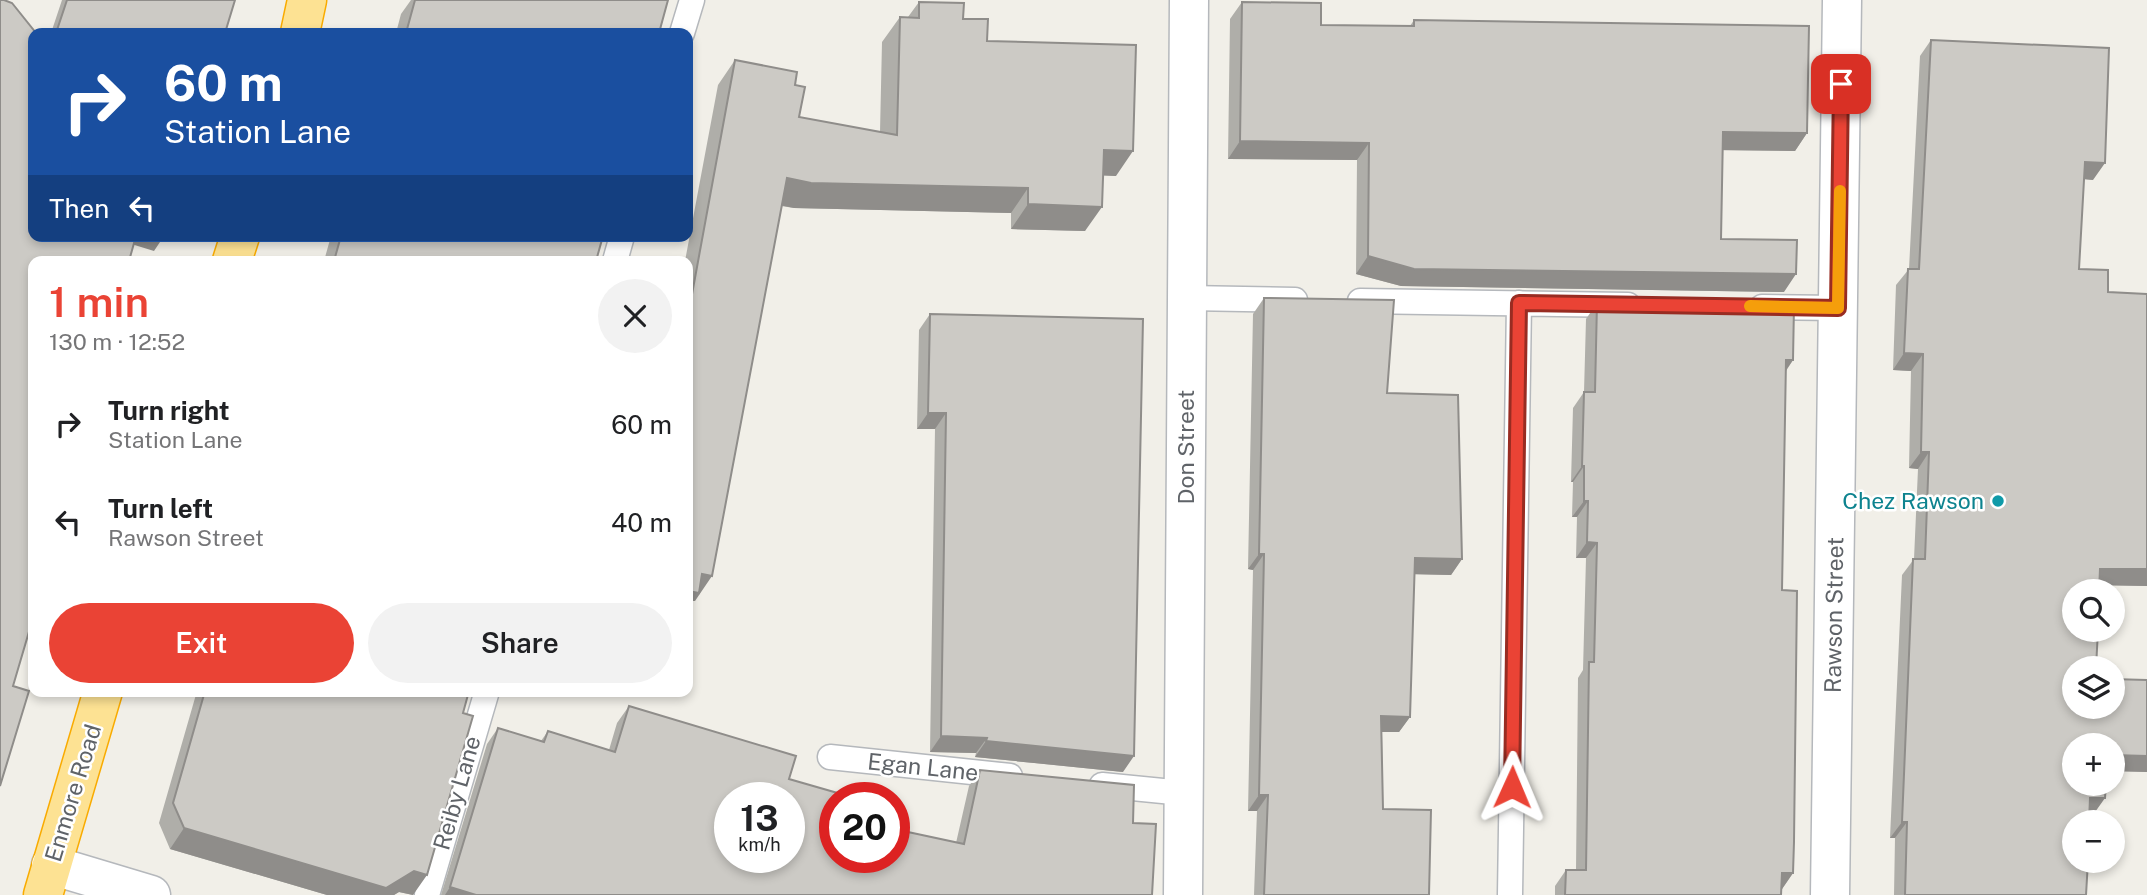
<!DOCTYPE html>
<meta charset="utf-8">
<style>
body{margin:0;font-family:"Public Sans",sans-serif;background:#f2f2f2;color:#202124;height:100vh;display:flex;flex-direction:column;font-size:26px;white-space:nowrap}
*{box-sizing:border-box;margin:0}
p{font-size:23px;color:#757577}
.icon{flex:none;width:38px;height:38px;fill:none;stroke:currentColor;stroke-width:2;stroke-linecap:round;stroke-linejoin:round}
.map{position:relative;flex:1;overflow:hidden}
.panel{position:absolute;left:28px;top:256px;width:665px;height:441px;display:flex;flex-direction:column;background:#fff;border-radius:14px;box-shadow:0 4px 10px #0003}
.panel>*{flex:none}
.banner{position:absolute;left:28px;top:28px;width:665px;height:214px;border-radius:14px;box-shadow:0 4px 10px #0003;background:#1a4fa0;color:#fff;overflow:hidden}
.buttons{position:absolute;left:2062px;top:579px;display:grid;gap:14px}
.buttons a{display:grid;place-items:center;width:63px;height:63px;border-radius:50%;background:#fff;box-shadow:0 4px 10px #0003;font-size:35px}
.speed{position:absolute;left:714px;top:782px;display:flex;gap:14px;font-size:35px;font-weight:700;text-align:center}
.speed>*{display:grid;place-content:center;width:91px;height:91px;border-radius:50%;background:#fff;box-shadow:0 4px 10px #0003;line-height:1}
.speed small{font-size:18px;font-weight:400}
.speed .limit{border:10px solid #d22;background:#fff;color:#111}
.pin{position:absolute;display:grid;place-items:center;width:60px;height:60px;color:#fff;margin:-30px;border-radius:14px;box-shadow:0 4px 10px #0006}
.me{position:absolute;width:77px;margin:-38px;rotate:1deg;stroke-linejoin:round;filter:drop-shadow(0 0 5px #0008)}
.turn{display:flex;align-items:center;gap:24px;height:147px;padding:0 21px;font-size:32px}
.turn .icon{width:91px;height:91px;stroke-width:2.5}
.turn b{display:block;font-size:49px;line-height:60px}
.then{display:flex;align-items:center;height:66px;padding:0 21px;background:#0003;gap:14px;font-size:26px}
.round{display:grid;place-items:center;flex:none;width:74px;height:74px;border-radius:37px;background:#f2f2f2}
.summary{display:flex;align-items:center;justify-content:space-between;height:119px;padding:0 21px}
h1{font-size:42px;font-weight:600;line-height:52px;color:#ea4335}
.action{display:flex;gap:14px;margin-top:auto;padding:14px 21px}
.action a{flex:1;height:80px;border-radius:42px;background:#ea4335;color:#fff;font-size:28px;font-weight:600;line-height:80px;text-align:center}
.action a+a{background:#f2f2f2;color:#202124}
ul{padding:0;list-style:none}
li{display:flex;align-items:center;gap:21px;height:98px;padding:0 21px}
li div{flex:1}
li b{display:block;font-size:26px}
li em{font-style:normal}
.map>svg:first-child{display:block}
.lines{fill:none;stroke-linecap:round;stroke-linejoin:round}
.lane-casing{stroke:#b5b8bc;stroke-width:27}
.street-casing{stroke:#b5b8bc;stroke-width:41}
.highway-casing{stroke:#f9ab00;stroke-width:41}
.lane{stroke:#fff;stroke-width:24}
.street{stroke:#fff;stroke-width:38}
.highway{stroke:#fde293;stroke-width:38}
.wall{fill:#afaea9}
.shaded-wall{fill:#8f8d8a}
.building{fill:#cccac5;stroke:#8f8d8a;stroke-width:2;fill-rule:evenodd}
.route-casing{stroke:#982c22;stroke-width:18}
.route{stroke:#ea4335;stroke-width:12}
.slow{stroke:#f59e0b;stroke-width:12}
.culture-dot{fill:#0f9aa8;stroke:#fff;stroke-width:2.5}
.labels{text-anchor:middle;stroke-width:5;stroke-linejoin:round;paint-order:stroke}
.street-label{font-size:23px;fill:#5f6368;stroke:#fff}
.culture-label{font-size:23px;fill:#0d838f;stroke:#fff;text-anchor:end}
</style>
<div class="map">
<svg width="2147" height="895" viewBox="0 0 2147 895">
<rect width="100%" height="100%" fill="#f1efe8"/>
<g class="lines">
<!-- lane casing -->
<g class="lane-casing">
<path id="lane" d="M 682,33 L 692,0
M 615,261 L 622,236
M 1187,298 L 1295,300
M 1360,301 L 1628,305
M 1762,307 L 1838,308
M 830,757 L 1010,776
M 1102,785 L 1183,793
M 427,895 L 487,691
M 1510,895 L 1519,303"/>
</g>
<!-- street casing -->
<g class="street-casing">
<path id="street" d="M 51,865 L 151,895
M 1183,895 L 1189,0
M 1830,895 L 1842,0"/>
</g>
<!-- highway casing -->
<g class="highway-casing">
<path id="highway" d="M 300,33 L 307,0
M 232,261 L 240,236
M 43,895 L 103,691"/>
</g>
<!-- lane -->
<use href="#lane" class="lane"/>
<!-- street -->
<use href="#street" class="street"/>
<!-- highway -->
<use href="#highway" class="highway"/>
</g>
<!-- wall -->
<path class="wall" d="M 62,0 L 235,0 L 225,33 L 51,33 Z
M 411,0 L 668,0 L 659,33 L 396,33 L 401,14 Z
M 919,2 L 963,19 L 987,41 L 1116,176 L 1103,175 L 1085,231 L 1011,229 L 1011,213 L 794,208 L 781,206 L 695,601 L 693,601 L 688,608 L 688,261 L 685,261 L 718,85 L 735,60 L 795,85 L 799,117 L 880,132 L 882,42 L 900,17 L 908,17 Z
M 1242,2 L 1321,25 L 1410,26 L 1414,20 L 1807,133 L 1795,151 L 1722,150 L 1721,239 L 1784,292 L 1401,286 L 1356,274 L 1357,160 L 1228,159 L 1230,19 Z
M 1931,40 L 2093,180 L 2084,179 L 2079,269 L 2108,292 L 2146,442 L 2147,586 L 2100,585 L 2074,707 L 2147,680 L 2147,772 L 2112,771 L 2112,746 L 2093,815 L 2090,815 L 2086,895 L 1894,895 L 1895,838 L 1890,838 L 1902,575 L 1914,559 L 1918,469 L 1909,468 L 1911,371 L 1893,370 L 1896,285 L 1909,269 L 1920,56 Z
M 331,236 L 603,236 L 596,261 L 324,261 Z
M 1264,298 L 1387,393 L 1462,559 L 1451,575 L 1414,574 L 1410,717 L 1399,732 L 1382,732 L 1383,809 L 1429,895 L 1254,895 L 1257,811 L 1248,811 L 1253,570 L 1248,569 L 1253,314 Z
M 1597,303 L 1793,360 L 1786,371 L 1782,590 L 1793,873 L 1782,889 L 1781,895 L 1555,895 L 1555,886 L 1566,870 L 1576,870 L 1578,678 L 1583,670 L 1586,558 L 1576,558 L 1577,517 L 1572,517 L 1573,482 L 1571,482 L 1573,408 L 1584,392 L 1586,319 Z
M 930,314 L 1123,772 L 975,757 L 976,753 L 930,752 L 935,429 L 917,429 L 919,330 Z
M 197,691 L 469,691 L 413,895 L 399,892 L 394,895 L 327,895 L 170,849 L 159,823 Z
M 629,706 L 789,779 L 835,858 L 956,843 L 969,786 L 980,770 L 1133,823 L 1152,895 L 441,895 L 487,744 L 498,728 L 541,741 L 548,731 L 609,750 L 617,723 Z"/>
<!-- shaded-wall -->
<path class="shaded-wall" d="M 1723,132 L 1807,133 L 1795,151 L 1710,150 Z
M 1240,141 L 1369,143 L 1357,160 L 1228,159 Z
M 1104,150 L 1133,151 L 1116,176 L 1087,175 Z
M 2085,162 L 2105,163 L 2093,180 L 2073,178 Z
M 787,178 L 1028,188 L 1011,213 L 794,208 L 769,203 Z
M 1028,204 L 1102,207 L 1085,231 L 1011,229 Z
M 133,236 L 164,236 L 154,251 L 128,243 Z
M 1368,256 L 1796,274 L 1784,292 L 1401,286 L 1356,274 Z
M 1904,353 L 1923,354 L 1911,371 L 1893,370 Z
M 1786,360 L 1793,360 L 1782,376 Z
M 928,413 L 946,413 L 935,429 L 917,429 Z
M 1921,452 L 1929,452 L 1918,469 L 1909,468 Z
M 1582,466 L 1584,466 L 1573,482 L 1571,482 Z
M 1584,501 L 1588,501 L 1577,517 L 1572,517 Z
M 1587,542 L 1597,543 L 1586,558 L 1576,558 Z
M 1259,554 L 1264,554 L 1253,570 L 1248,569 Z
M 1415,558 L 1462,559 L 1451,575 L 1404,574 Z
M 2100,569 L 2147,569 L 2147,586 L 2089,585 Z
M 702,574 L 712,576 L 695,601 L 693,601 L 688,608 L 688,591 Z
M 1381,716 L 1410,717 L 1399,732 L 1370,732 Z
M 941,736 L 987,738 L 976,753 L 930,752 Z
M 986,741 L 1134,756 L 1123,772 L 975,757 Z
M 2112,755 L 2147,756 L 2147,772 L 2112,771 Z
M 1259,795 L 1268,795 L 1257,811 L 1248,811 Z
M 2090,798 L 2105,798 L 2093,815 L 2079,814 Z
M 1902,822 L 1907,822 L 1895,838 L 1890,838 Z
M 184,828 L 414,871 L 427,875 L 413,895 L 399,892 L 394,895 L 327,895 L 170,849 Z
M 1782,873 L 1793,873 L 1782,889 Z
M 450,887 L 476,895 L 445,895 Z"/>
<!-- building -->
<path class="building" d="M 0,0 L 4,0 L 12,3 L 36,33 L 33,33 L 33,236 L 136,236 L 129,261 L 33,261 L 33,618 L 13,686 L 29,691 L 0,786 Z
M 67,0 L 235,0 L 225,33 L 56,33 Z
M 415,0 L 668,0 L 659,33 L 406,33 Z
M 919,2 L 964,3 L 963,19 L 988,19 L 987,41 L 1136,45 L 1133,151 L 1104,150 L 1102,207 L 1028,204 L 1028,188 L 811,183 L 787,178 L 712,576 L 702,574 L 699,593 L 688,591 L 688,316 L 735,60 L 797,72 L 795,85 L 805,87 L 799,117 L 897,135 L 900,17 L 919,18 Z
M 1242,2 L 1321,3 L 1321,25 L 1414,26 L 1414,20 L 1809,26 L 1807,133 L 1723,132 L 1721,239 L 1797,240 L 1796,274 L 1414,269 L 1368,256 L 1369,143 L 1240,141 Z
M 1931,40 L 2109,48 L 2105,163 L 2085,162 L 2079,269 L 2108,270 L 2108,292 L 2147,294 L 2147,569 L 2100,569 L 2099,592 L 2074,592 L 2074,630 L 2098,630 L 2096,668 L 2074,668 L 2074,707 L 2112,707 L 2112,679 L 2147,680 L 2147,756 L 2112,755 L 2112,746 L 2074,746 L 2074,784 L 2106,784 L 2105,798 L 2090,798 L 2089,822 L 2074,822 L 2074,861 L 2088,861 L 2086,895 L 1905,895 L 1907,822 L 1902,822 L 1913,559 L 1925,559 L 1929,452 L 1921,452 L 1923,354 L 1904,353 L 1908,269 L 1919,269 Z
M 341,236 L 603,236 L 596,261 L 334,261 Z
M 1264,298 L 1394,300 L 1387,393 L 1458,395 L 1462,559 L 1415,558 L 1410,717 L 1381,716 L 1383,809 L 1431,810 L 1429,895 L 1264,895 L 1268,795 L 1259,795 L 1264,554 L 1259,554 Z
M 1597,303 L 1794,306 L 1793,360 L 1786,360 L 1782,590 L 1797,591 L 1794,842 L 1793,873 L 1782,873 L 1781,895 L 1565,895 L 1566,870 L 1586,870 L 1589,662 L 1594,662 L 1597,543 L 1587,542 L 1588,501 L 1584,501 L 1584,466 L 1582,466 L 1584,392 L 1595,392 Z
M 930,314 L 1143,319 L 1134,756 L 986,741 L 987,738 L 941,736 L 946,413 L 928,413 Z
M 205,691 L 469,691 L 463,713 L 473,716 L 427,875 L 414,871 L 386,888 L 184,828 L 173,803 Z
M 629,706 L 796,756 L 789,779 L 855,798 L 835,798 L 835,858 L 894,858 L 894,829 L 964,844 L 980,770 L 1134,785 L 1133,823 L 1156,824 L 1152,895 L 476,895 L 450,887 L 498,728 L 544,742 L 548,731 L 615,752 ZM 730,798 L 789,798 L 789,858 L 730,858 Z"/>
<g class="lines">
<!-- route casing -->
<g class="route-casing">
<path id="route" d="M 1512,787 L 1519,303 L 1838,308 L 1841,84"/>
</g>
<!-- route -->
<use href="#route" class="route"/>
<!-- slow -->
<path class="slow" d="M 1750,306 L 1838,308 L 1840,191"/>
</g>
<!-- markers -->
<circle class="culture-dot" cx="1998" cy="501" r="7"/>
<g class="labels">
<!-- street labels -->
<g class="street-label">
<text transform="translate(1186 447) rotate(-90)" y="8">Don Street</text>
<text transform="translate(1834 615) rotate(-89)" y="8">Rawson Street</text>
<text transform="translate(923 767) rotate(6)" y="8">Egan Lane</text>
<text transform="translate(73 793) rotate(-73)" y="8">Enmore Road</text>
<text transform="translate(457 793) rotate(-74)" y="8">Reiby Lane</text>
</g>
<!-- culture labels -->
<g class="culture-label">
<text x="1984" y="509">Chez Rawson</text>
</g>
</g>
</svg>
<div class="buttons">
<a><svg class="icon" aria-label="search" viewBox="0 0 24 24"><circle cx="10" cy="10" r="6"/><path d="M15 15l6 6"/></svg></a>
<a><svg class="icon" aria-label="layers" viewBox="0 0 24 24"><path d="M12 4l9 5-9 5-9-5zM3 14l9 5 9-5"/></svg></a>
<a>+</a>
<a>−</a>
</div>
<div class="speed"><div>13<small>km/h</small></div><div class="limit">20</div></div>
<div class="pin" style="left:1841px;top:84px;background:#d93025"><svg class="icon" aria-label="arrive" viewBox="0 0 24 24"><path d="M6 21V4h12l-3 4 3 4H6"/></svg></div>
<svg class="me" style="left:1512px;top:787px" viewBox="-20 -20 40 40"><path d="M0-17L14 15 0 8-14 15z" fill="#ea4335" stroke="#fff" stroke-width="4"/></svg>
<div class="banner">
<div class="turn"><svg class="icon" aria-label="right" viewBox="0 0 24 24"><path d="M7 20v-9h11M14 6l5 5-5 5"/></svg><div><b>60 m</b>Station Lane</div></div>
<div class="then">Then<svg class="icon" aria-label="left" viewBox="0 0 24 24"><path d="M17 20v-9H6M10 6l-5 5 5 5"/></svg></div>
</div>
<section class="panel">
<div class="summary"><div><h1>1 min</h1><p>130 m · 12:52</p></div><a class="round"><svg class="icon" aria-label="close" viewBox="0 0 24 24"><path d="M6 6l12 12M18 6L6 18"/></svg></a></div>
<ul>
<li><svg class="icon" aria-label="right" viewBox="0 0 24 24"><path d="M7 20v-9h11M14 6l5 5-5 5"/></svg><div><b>Turn right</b><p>Station Lane</p></div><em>60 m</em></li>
<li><svg class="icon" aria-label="left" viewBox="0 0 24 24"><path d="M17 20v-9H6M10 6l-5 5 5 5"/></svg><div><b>Turn left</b><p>Rawson Street</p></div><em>40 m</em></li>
</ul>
<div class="action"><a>Exit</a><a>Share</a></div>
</section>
</div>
